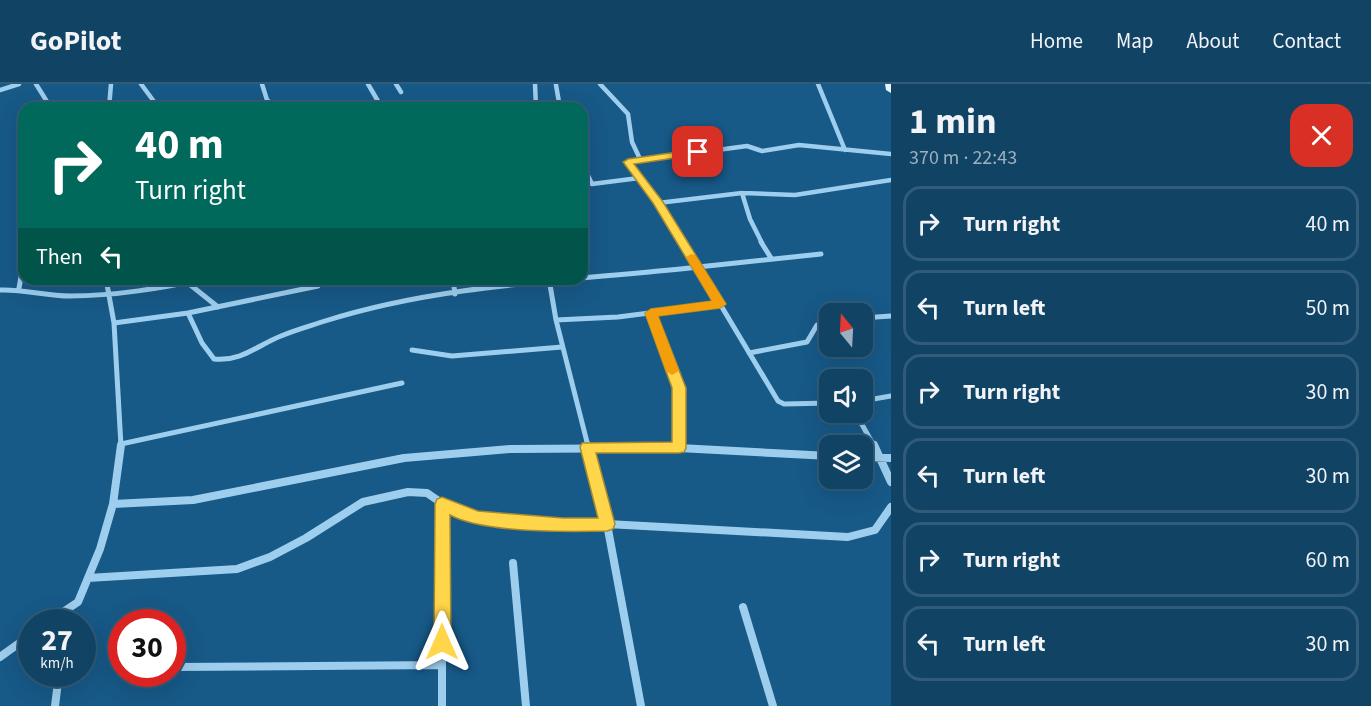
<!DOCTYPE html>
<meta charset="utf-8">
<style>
body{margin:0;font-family:"Source Sans 3",sans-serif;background:#1e4e6e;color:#f1f3f6;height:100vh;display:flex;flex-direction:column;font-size:22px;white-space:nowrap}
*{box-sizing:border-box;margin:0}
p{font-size:20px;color:#9cb0bf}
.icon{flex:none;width:33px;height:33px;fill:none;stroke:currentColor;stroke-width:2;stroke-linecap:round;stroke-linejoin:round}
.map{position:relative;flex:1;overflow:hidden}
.panel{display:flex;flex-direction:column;background:#114365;width:480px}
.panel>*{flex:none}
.banner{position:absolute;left:18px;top:18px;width:570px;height:183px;border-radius:18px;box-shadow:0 6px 24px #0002,0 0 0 2px #305c79;background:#00695c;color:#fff;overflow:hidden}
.needle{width:39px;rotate:342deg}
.buttons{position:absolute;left:819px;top:219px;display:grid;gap:12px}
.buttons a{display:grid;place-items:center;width:54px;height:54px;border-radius:12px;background:#114365;box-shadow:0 6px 24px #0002,0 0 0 2px #305c79;font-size:30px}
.speed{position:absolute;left:18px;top:525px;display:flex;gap:12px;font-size:30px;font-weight:700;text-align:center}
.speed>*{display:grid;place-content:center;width:78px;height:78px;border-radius:50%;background:#114365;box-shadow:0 6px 24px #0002,0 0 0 2px #305c79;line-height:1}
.speed small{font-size:15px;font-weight:400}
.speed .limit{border:9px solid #d22;background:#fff;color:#111}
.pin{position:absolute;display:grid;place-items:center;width:51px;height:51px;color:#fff;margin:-26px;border-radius:12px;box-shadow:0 3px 9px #0006}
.me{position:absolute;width:66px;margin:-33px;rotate:0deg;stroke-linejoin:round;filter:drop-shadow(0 0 4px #0008)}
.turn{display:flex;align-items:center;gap:21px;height:126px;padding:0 18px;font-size:27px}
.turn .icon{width:78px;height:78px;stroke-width:2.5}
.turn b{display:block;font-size:42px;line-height:51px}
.then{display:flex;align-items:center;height:57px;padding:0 18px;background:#0003;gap:12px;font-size:22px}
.round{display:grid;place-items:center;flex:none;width:63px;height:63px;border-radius:18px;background:#1e4e6e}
.overview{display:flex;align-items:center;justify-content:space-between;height:102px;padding:0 18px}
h1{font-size:36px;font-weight:700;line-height:45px}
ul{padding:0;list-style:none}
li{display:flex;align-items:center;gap:18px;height:75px;margin:0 12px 9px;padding:0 6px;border:3px solid #305c79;border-radius:18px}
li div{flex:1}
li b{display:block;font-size:22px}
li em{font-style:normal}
header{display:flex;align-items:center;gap:36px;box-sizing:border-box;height:84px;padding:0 30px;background:#114365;border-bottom:2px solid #305c79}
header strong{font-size:28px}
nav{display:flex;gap:33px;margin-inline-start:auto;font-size:21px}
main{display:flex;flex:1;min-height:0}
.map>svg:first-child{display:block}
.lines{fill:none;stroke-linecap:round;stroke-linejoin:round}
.street-far2{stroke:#9eceed;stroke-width:4.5}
.street-far1{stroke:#9eceed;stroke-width:5}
.street{stroke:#9eceed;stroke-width:8}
.primary{fill:#e4f3ff;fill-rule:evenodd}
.route{fill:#ffd54a;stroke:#a68a30;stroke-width:1.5}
.slow{fill:#f59e0b}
</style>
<header>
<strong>GoPilot</strong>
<nav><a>Home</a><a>Map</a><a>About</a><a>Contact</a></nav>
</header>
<main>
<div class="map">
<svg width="891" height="622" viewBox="0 0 891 622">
<rect width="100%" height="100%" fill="#175987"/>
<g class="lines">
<!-- street-far2 -->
<path class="street-far2" d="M 36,0 L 51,24
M 141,0 L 158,23
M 262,0 L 267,16 L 277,24
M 368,0 L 382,24
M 396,0 L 401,8
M 535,0 L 536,24
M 600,0 L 628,30 L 632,58 L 640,75
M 818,0 L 845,66
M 556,1 L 560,24
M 0,6 L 19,0
M 109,24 L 111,0
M 582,79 L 592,100 L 639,94
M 742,109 L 750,135 L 762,159
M 658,119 L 742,109 L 795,111 L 891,96
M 683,159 L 628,78 L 747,62 L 762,67 L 799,61 L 891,70"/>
<!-- street-far1 -->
<path class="street-far1" d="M 682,158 L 698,183 L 821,170
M 761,158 L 771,174
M 106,195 L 114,239 L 121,362
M 453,195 L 455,210
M 549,195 L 556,236 L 618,233 L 720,220
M 188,199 L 218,223
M 19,204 L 24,176
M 0,206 C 24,205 46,212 70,212 C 116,212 161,204 205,195
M 188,229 L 202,259 L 214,275 C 241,278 258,261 281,252 C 295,246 310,242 325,237 C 445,199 574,197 698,183 L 778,317 L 784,320 L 830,319
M 651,229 L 679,305 L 679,362
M 862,234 L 891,232
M 556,236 L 588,362
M 114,239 L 188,229 L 318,202
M 412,266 L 452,272 L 562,263
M 749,269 L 807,258 L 817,241 L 830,239
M 862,317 L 891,312
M 855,328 L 874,362
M 121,360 L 402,299"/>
<!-- street -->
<path class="street" d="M 679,361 L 679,364
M 874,361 L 891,398
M 862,373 L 891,374
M 113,420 L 193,416 L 404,374 L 510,365 L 679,364 L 830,372
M 442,420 L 442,622
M 513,479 L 526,622
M 88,494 L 237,485 L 270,473 L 306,454 L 363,418 L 408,408 L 427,409 L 449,424 L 478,434 L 563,441 L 607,440 L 587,361
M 743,523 L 773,622
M 61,529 L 61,538
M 48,538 L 78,518 L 100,465 L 113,420 L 121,361
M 0,573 L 32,550
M 172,583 L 442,581
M 55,622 L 59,590
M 641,622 L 607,440 L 848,453 L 875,446 L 891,423"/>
<!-- primary -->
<path class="primary" d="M 885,0 L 891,0 L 891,9 L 886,6 Z"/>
</g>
<!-- route -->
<path class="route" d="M 698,65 L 703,68 L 702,70 L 634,80 L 663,118 L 726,220 L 720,224 L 658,232 L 686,304 L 686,364 L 684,368 L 679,369 L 596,369 L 615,440 L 613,445 L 607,447 C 568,448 483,449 450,431 L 451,558 L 449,564 L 442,567 L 436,564 L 434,558 L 435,420 L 437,415 L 442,413 L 478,427 L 563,434 L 598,434 L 580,363 L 582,359 L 672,358 L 672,304 L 645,229 L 651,225 L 712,217 L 653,119 L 623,78 L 628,75 Z"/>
<!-- slow -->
<path class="slow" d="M 691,170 L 695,171 L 726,220 L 720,224 L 658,232 L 679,287 L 672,291 L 666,287 L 645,229 L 651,225 L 712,217 L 686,173 Z"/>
</svg>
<div class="buttons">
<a><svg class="needle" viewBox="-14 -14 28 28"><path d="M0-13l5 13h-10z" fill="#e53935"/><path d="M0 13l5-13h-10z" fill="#9cb0bf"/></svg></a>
<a><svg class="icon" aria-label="sound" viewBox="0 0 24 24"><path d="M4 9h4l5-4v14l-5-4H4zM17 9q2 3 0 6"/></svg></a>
<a><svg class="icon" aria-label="layers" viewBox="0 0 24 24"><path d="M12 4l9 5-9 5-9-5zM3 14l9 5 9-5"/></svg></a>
</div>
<div class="speed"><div>27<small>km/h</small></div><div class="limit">30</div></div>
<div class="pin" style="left:698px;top:68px;background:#d93025"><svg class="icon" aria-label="arrive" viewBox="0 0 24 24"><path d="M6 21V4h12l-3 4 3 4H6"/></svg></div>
<svg class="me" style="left:442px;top:558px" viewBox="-20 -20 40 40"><path d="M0-17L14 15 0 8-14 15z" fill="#ffd54a" stroke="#fff" stroke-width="4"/></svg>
<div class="banner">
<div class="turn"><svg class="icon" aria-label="right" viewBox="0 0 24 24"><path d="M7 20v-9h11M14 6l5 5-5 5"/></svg><div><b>40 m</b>Turn right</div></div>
<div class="then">Then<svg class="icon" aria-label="left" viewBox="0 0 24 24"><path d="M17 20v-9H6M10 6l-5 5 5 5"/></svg></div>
</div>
</div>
<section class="panel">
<div class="overview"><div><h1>1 min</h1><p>370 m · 22:43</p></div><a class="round" style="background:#d93025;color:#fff"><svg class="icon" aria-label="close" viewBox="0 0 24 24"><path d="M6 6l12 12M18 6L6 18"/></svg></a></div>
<ul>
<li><svg class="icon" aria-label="right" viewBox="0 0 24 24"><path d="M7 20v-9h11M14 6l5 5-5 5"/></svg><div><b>Turn right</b></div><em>40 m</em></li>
<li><svg class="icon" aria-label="left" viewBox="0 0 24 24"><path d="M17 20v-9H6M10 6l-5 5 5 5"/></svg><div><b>Turn left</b></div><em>50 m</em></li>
<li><svg class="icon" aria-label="right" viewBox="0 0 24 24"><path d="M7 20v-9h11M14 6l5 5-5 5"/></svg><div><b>Turn right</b></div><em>30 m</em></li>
<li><svg class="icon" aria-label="left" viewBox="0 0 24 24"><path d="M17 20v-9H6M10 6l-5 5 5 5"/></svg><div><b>Turn left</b></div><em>30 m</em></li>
<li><svg class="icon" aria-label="right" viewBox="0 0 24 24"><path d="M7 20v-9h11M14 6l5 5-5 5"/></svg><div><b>Turn right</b></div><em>60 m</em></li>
<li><svg class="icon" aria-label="left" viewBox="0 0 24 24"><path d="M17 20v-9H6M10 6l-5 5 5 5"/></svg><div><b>Turn left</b></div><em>30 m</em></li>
</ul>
</section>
</main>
